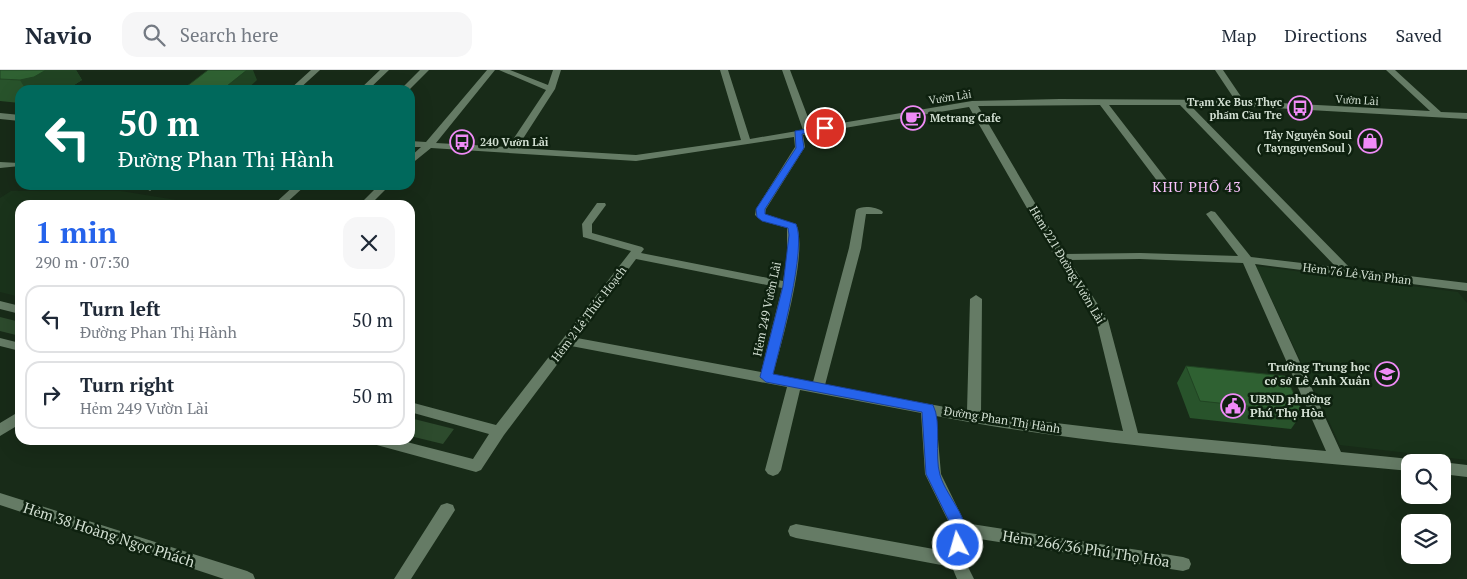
<!DOCTYPE html>
<meta charset="utf-8">
<style>
body{margin:0;font-family:"PT Serif",serif;background:#f6f6f7;color:#1f2937;height:100vh;display:flex;flex-direction:column;font-size:19px;white-space:nowrap}
*{box-sizing:border-box;margin:0}
p{font-size:16px;color:#747a83}
.icon{flex:none;width:28px;height:28px;fill:none;stroke:currentColor;stroke-width:2;stroke-linecap:round;stroke-linejoin:round}
.map{position:relative;flex:1;overflow:hidden}
.drawer{position:absolute;left:15px;top:130px;width:400px;height:245px;display:flex;flex-direction:column;background:#fff;border-radius:15px;box-shadow:0 5px 20px #0002}
.drawer>*{flex:none}
.hud{position:absolute;left:15px;top:15px;width:400px;height:105px;border-radius:15px;box-shadow:0 5px 20px #0002;background:#00695c;color:#fff;overflow:hidden}
.tools{position:absolute;left:1401px;top:384px;display:grid;gap:10px}
.tools a{display:grid;place-items:center;width:50px;height:50px;border-radius:10px;background:#fff;box-shadow:0 5px 20px #0002;font-size:25px}
.pin{position:absolute;display:grid;place-items:center;width:42px;height:42px;color:#fff;margin:-21px;border:2px solid #fff;border-radius:50%;box-shadow:0 1px 5px #0007}
.me{position:absolute;width:55px;margin:-28px;rotate:354deg;stroke-linejoin:round;filter:drop-shadow(0 0 4px #0008)}
.turn{display:flex;align-items:center;gap:18px;height:105px;padding:0 20px;font-size:22px}
.turn .icon{width:65px;height:65px;stroke-width:2.5}
.turn b{display:block;font-size:35px;line-height:42px}
.round{display:grid;place-items:center;flex:none;width:52px;height:52px;border-radius:15px;background:#f6f6f7}
.head{display:flex;align-items:center;justify-content:space-between;height:85px;padding:0 20px}
h1{font-size:30px;font-weight:600;line-height:38px;color:#2563eb}
ul{padding:0;list-style:none}
li{display:flex;align-items:center;gap:15px;height:68px;margin:0 10px 8px;padding:0 10px;border:2px solid #e0e1e3;border-radius:15px}
li div{flex:1}
li b{display:block;font-size:19px}
li em{font-style:normal}
header{display:flex;align-items:center;gap:30px;box-sizing:border-box;height:70px;padding:0 25px;background:#fff;border-bottom:1px solid #e0e1e3}
header strong{font-size:24px}
nav{display:flex;gap:28px;margin-inline-start:auto;font-size:18px}
.search{width:350px;height:45px;background:#f6f6f7;display:flex;align-items:center;gap:12px;box-sizing:border-box;padding:0 18px;border-radius:15px;color:#747a83;font-size:19px}
.map>svg:first-child{display:block}
.built{fill:#1a331b}
.green{fill:#2d4b2d}
.lines{fill:none;stroke-linecap:round;stroke-linejoin:round}
.minor{fill:#657b65;fill-rule:evenodd}
.wall{fill:#28532b}
.shaded-wall{fill:#214423}
.building{fill:#2f6132;stroke:#214423}
.route{fill:#2563eb;stroke:#184099}
.labels{text-anchor:middle;stroke-width:5;stroke-linejoin:round;paint-order:stroke}
.far-street-label{font-size:11px;fill:#d2dfd2;stroke:#0e210f}
.far-poi-label{font-size:11px;font-weight:bold;fill:#d2dfd2;stroke:#0e210f;text-anchor:end}
.street-label{font-size:12px;fill:#d2dfd2;stroke:#0e210f}
.poi-label{font-size:12px;font-weight:bold;fill:#d2dfd2;stroke:#0e210f;text-anchor:end}
.neighbourhood-label{font-size:14px;letter-spacing:1px;fill:#fcc4ff;stroke:#0e210f}
.near-street-label{font-size:15px;fill:#d2dfd2;stroke:#0e210f}
</style>
<header>
<strong>Navio</strong>
<div class="search"><svg class="icon" aria-label="search" viewBox="0 0 24 24"><circle cx="10" cy="10" r="6"/><path d="M15 15l6 6"/></svg>Search here</div>
<nav><a>Map</a><a>Directions</a><a>Saved</a></nav>
</header>
<div class="map">
<svg width="1467" height="509" viewBox="0 0 1467 509">
<rect width="100%" height="100%" fill="#182b18"/>
<!-- built -->
<path class="built" d="M 11,121 L 121,121 L 207,135 L 20,135 L 20,227 L 0,222 L 0,128 Z
M 1256,196 L 1458,222 L 1467,233 L 1467,390 L 1340,375 Z"/>
<!-- green -->
<path class="green" d="M 0,247 L 20,252 L 20,266 L 0,261 Z
M 410,348 L 454,359 L 443,374 L 410,366 Z"/>
<g class="lines">
<!-- minor -->
<path class="minor" d="M 311,0 L 320,0 L 298,20 L 289,20 Z
M 380,0 L 389,0 L 368,20 L 359,20 Z
M 420,0 L 429,0 L 409,20 L 400,20 Z
M 487,0 L 495,0 L 436,73 L 508,77 L 546,20 L 499,0 L 510,0 L 548,15 L 553,0 L 561,0 L 555,19 L 517,78 L 636,85 L 741,70 L 720,0 L 728,0 L 750,69 L 803,60 L 782,0 L 790,0 L 812,58 L 972,31 L 1060,29 L 1235,30 L 1215,0 L 1223,0 L 1244,31 L 1430,41 L 1386,0 L 1395,0 L 1441,42 L 1467,43 L 1467,49 L 1241,36 L 1190,35 L 1351,199 L 1467,213 L 1467,221 L 1255,194 L 1341,382 L 1410,389 L 1416,392 L 1410,392 L 1410,401 C 1253,386 1090,376 936,346 L 941,404 L 965,453 L 1183,487 L 1189,489 L 1191,494 L 1189,499 L 1183,501 L 967,467 L 965,491 L 974,509 L 957,509 L 952,497 L 796,468 L 790,466 L 788,461 L 790,456 L 796,454 L 950,482 L 952,459 L 925,404 L 921,343 L 800,320 L 781,400 L 778,404 L 773,406 L 768,404 L 765,400 L 787,317 L 571,276 L 504,365 L 481,400 L 476,402 L 373,374 L 371,370 L 399,370 L 473,389 L 489,364 L 410,342 L 410,332 L 496,355 L 631,181 L 583,167 L 582,154 L 597,133 L 605,133 L 606,135 L 592,154 L 592,163 L 642,177 L 644,179 L 641,183 L 783,211 L 787,186 L 787,158 L 762,151 L 755,145 L 756,139 L 795,77 L 794,67 L 636,91 L 431,78 L 410,95 L 410,87 L 421,77 L 410,77 L 410,71 L 426,72 ZM 1100,35 L 1161,116 L 1165,117 L 1170,114 L 1109,35 L 1180,35 L 1336,197 L 1251,187 L 1215,142 L 1211,141 L 1206,144 L 1238,186 L 1140,183 L 1065,184 L 978,36 ZM 969,37 L 1055,187 L 1096,250 L 1123,361 L 981,344 L 982,229 L 976,225 L 970,229 L 967,341 L 825,315 L 861,178 L 866,144 L 882,144 L 883,142 C 877,137 862,135 856,140 L 849,178 L 813,312 L 773,305 C 781,274 809,180 796,154 L 765,144 L 766,139 L 805,77 L 803,65 ZM 636,189 L 782,218 L 761,302 L 577,268 ZM 1140,189 L 1243,193 L 1326,381 L 1138,363 L 1108,250 L 1069,190 Z
M 0,43 L 20,45 L 20,51 L 0,49 Z
M 0,92 L 19,93 L 20,96 L 0,98 Z
M 94,115 L 104,115 L 98,119 L 94,118 Z
M 147,115 L 158,115 L 150,121 L 145,118 Z
M 295,115 L 306,115 L 284,135 L 273,135 Z
M 379,115 L 390,115 L 370,135 L 359,135 Z
M 0,231 L 20,236 L 20,244 L 0,239 Z
M 0,268 L 20,273 L 20,281 L 0,276 Z
M 20,341 L 20,354 L 0,366 L 0,353 Z
M 1440,392 L 1442,392 L 1467,395 L 1467,407 L 1442,404 L 1442,392 Z
M 0,423 L 247,501 L 253,504 L 255,509 L 224,509 L 0,435 Z
M 447,433 L 453,435 L 455,440 L 411,509 L 394,509 L 441,435 Z"/>
</g>
<!-- wall -->
<path class="wall" d="M 0,0 L 76,0 L 82,10 L 66,20 L 20,20 L 20,33 L 0,31 Z
M 1186,296 L 1303,342 L 1291,359 L 1190,348 L 1177,313 Z"/>
<!-- shaded-wall -->
<path class="shaded-wall" d="M 46,0 L 76,0 L 82,10 L 66,20 L 26,20 L 20,10 Z
M 247,0 L 253,0 L 257,10 L 246,20 L 222,20 Z"/>
<!-- building -->
<path class="building" d="M 0,0 L 46,0 L 34,7 L 20,10 L 0,9 Z
M 208,0 L 247,0 L 222,20 L 182,20 Z
M 1186,296 L 1285,306 L 1303,342 L 1200,331 Z"/>
<!-- route -->
<path class="route" d="M 825,56 L 829,58 L 828,60 L 802,64 L 804,78 L 765,139 L 765,144 L 796,154 C 807,177 780,276 773,304 L 933,335 C 942,352 934,385 940,405 C 947,429 976,453 964,480 L 958,482 L 953,480 L 951,475 L 953,459 L 926,404 L 922,342 L 766,312 L 760,307 L 783,216 L 789,165 L 788,158 L 762,151 L 757,147 L 756,139 L 796,78 L 795,61 Z"/>
<!-- icons -->
<defs>
<g id="bus-ring" transform="scale(1.25)"><circle r="9.5" fill="#0e210f" stroke="#ef8bf6" stroke-width="1.5"/><path d="M-5-6H5V4H4V6H2V4H-2V6H-4V4H-5ZM-3.5-4V0h7V-4ZM-3.5 1.2v1.5H-2V1.2ZM2 1.2v1.5H3.5V1.2Z" fill="#ef8bf6"/></g>
<g id="cafe-ring" transform="scale(1.25)"><circle r="9.5" fill="#0e210f" stroke="#ef8bf6" stroke-width="1.5"/><path d="M-5.5-4.5H6V0H3Q3 3.5 0 3.5H-2.5Q-5.5 3.5-5.5 0ZM3-3.2v2h1.7v-2ZM-6 4.5H4V6H-6Z" fill="#ef8bf6"/></g>
<g id="shop-ring" transform="scale(1.25)"><circle r="9.5" fill="#0e210f" stroke="#ef8bf6" stroke-width="1.5"/><path d="M-5-2.5h2.3a2.7 3.5 0 0 1 5.4 0H5L5.5 6h-11ZM-1.5-2.5h3a1.5 2.3 0 0 0-3 0Z" fill="#ef8bf6"/></g>
<g id="school-ring" transform="scale(1.25)"><circle r="9.5" fill="#0e210f" stroke="#ef8bf6" stroke-width="1.5"/><path d="M0-5L7-2L0 1L-7-2ZM-4 1L0 2.5L4 1V4Q0 6-4 4Z" fill="#ef8bf6"/></g>
<g id="civic-ring" transform="scale(1.25)"><circle r="9.5" fill="#0e210f" stroke="#ef8bf6" stroke-width="1.5"/><path d="M-.6-6.5H3V-4.5H.6V-3L4-1V1h2V6H-6V1h2V-1L-.6-3ZM-1.2 2.5V6h2.4V2.5Z" fill="#ef8bf6"/></g>
</defs>
<g fill-rule="evenodd">
<use href="#bus-ring" x="1300" y="38"/>
<use href="#cafe-ring" x="913" y="48"/>
<use href="#shop-ring" x="1370" y="71"/>
<use href="#bus-ring" x="462" y="72"/>
<use href="#school-ring" x="1387" y="304"/>
<use href="#civic-ring" x="1233" y="336"/>
</g>
<g class="labels">
<!-- far-street labels -->
<g class="far-street-label">
<text transform="translate(950 27) rotate(-9)" y="4">Vườn Lài</text>
<text transform="translate(1357 30) rotate(3)" y="4">Vườn Lài</text>
</g>
<!-- far-poi labels -->
<g class="far-poi-label">
<text x="1282" y="36">Trạm Xe Bus Thực<tspan x="1282" dy="13">phẩm Cầu Tre</tspan></text>
<text x="930" y="52" text-anchor="start">Metrang Cafe</text>
<text x="1352" y="69">Tây Nguyên Soul<tspan x="1352" dy="13">( TaynguyenSoul )</tspan></text>
<text x="480" y="76" text-anchor="start">240 Vườn Lài</text>
</g>
<!-- street labels -->
<g class="street-label">
<text transform="translate(1067 195) rotate(59)" y="4">Hẻm 221 Đường Vườn Lài</text>
<text transform="translate(1357 204) rotate(7)" y="4">Hẻm 76 Lê Văn Phan</text>
<text transform="translate(767 239) rotate(-78)" y="4">Hẻm 249 Vườn Lài</text>
<text transform="translate(589 244) rotate(-53)" y="4">Hẻm 2 Lê Thúc Hoạch</text>
<text transform="translate(1002 350) rotate(9)" y="4">Đường Phan Thị Hành</text>
</g>
<!-- poi labels -->
<g class="poi-label">
<text x="1370" y="301">Trường Trung học<tspan x="1370" dy="14">cơ sở Lê Anh Xuân</tspan></text>
<text x="1250" y="333" text-anchor="start">UBND phường<tspan x="1250" dy="14">Phú Thọ Hòa</tspan></text>
</g>
<!-- neighbourhood labels -->
<g class="neighbourhood-label">
<text x="1197" y="122">KHU PHỐ 43</text>
</g>
<!-- near-street labels -->
<g class="near-street-label">
<text transform="translate(109 465) rotate(18)" y="5">Hẻm 38 Hoàng Ngọc Phách</text>
<text transform="translate(1086 479) rotate(9)" y="5">Hẻm 266/36 Phú Thọ Hòa</text>
</g>
</g>
</svg>
<div class="tools">
<a><svg class="icon" aria-label="search" viewBox="0 0 24 24"><circle cx="10" cy="10" r="6"/><path d="M15 15l6 6"/></svg></a>
<a><svg class="icon" aria-label="layers" viewBox="0 0 24 24"><path d="M12 4l9 5-9 5-9-5zM3 14l9 5 9-5"/></svg></a>
</div>
<div class="pin" style="left:825px;top:58px;background:#d93025"><svg class="icon" aria-label="arrive" viewBox="0 0 24 24"><path d="M6 21V4h12l-3 4 3 4H6"/></svg></div>
<svg class="me" style="left:958px;top:475px" viewBox="-20 -20 40 40"><circle r="17" fill="#2563eb" stroke="#fff" stroke-width="3"/><path d="M0-11L8 9 0 5-8 9z" fill="#fff"/></svg>
<div class="hud">
<div class="turn"><svg class="icon" aria-label="left" viewBox="0 0 24 24"><path d="M17 20v-9H6M10 6l-5 5 5 5"/></svg><div><b>50 m</b>Đường Phan Thị Hành</div></div>
</div>
<section class="drawer">
<div class="head"><div><h1>1 min</h1><p>290 m · 07:30</p></div><a class="round"><svg class="icon" aria-label="close" viewBox="0 0 24 24"><path d="M6 6l12 12M18 6L6 18"/></svg></a></div>
<ul>
<li><svg class="icon" aria-label="left" viewBox="0 0 24 24"><path d="M17 20v-9H6M10 6l-5 5 5 5"/></svg><div><b>Turn left</b><p>Đường Phan Thị Hành</p></div><em>50 m</em></li>
<li><svg class="icon" aria-label="right" viewBox="0 0 24 24"><path d="M7 20v-9h11M14 6l5 5-5 5"/></svg><div><b>Turn right</b><p>Hẻm 249 Vườn Lài</p></div><em>50 m</em></li>
</ul>
</section>
</div>
